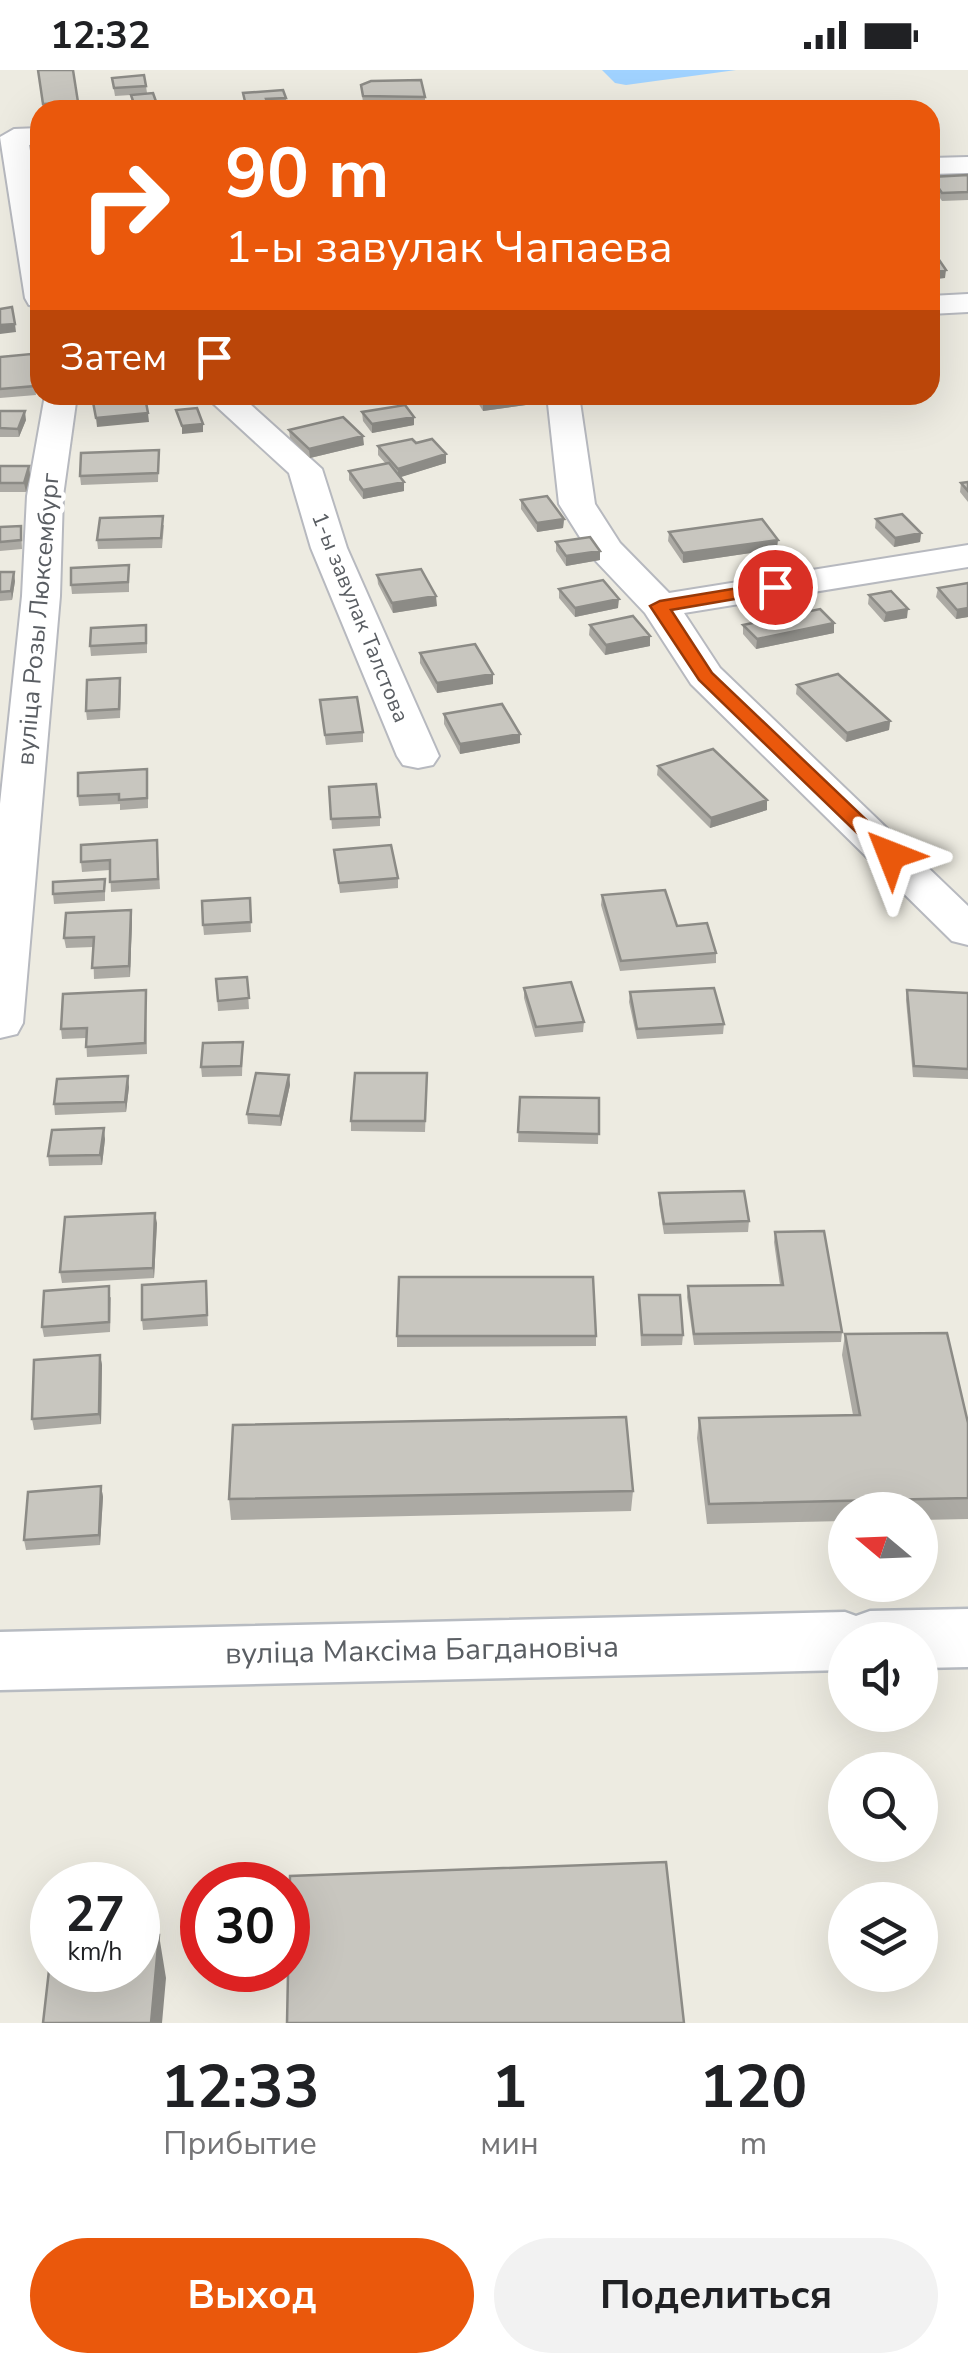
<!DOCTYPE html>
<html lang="ru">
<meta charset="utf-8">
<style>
body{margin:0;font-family:"Nunito Sans",sans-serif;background:#f2f2f2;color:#202124;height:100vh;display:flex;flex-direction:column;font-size:38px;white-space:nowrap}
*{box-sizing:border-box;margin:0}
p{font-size:32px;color:#757577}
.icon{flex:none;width:55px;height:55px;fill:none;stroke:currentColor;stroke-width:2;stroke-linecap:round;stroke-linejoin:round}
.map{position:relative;height:1953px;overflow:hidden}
.panel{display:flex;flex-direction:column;background:#fff;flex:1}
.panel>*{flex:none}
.top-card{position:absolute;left:30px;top:30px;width:910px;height:305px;border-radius:30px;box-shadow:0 10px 40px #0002;background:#ea580c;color:#fff;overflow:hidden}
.needle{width:65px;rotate:289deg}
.buttons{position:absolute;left:828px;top:1422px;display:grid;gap:20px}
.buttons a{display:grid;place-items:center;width:110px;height:110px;border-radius:50%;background:#fff;box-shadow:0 10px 40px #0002;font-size:50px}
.speed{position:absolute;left:30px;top:1792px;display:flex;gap:20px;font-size:50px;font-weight:700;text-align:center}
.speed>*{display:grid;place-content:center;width:130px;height:130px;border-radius:50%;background:#fff;box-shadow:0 10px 40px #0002;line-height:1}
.speed small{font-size:25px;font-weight:400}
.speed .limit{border:15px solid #d22;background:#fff;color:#111}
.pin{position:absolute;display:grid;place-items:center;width:85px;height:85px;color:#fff;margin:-42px;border:5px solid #fff;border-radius:50%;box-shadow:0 2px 10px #0007}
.me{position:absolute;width:110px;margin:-55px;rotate:315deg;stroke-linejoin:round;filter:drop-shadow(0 0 8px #0008)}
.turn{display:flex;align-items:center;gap:35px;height:210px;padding:0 30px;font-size:45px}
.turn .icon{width:130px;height:130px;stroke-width:2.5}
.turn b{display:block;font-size:70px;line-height:85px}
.then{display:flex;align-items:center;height:95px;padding:0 30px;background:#0003;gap:20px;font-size:38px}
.eta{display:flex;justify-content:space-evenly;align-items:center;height:170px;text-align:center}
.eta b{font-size:60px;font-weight:700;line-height:70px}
.action{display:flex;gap:20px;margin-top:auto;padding:20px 30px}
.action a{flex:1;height:115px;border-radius:60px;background:#ea580c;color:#fff;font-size:40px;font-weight:700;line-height:115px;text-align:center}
.action a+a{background:#f2f2f2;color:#202124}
.status{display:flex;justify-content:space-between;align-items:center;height:70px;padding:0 50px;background:#fff;direction:ltr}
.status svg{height:28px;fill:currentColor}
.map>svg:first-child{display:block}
.water{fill:#a0d2ff}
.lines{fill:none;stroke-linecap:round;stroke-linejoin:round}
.street-casing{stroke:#b7b9bf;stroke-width:4}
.secondary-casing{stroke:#b7bbc1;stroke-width:5}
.street{fill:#fff;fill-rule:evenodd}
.secondary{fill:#fff;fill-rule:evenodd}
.wall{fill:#acaaa4}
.shaded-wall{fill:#8c8b86}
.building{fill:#c8c6bf;stroke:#8c8b86;stroke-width:2.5}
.route{fill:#ea580c;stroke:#983908;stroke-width:2.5}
.labels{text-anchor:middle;stroke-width:9;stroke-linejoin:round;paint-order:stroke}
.far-street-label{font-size:22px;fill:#5a5e63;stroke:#fff}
.street-label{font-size:25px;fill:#5a5e63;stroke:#fff}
.near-street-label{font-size:30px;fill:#5a5e63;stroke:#fff}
</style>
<div class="status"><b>12:32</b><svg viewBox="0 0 49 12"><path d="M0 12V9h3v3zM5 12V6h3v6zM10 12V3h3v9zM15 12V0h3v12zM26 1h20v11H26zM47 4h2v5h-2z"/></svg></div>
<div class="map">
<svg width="968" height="1953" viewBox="0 0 968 1953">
<rect width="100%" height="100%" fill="#edebe1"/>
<!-- water -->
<path class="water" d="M 602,0 L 736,0 L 626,15 L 615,13 Z"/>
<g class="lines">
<!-- street casing -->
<g class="street-casing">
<path id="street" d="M 40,58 L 40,74 L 29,75 L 40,139 L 40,237 L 29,235 L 25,228 L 0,67 L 14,59 Z
M 968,87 L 968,103 L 930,104 L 930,88 Z
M 968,224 L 968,242 L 930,244 L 930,226 Z
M 45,325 L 77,325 L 63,426 L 60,526 L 23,953 L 17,964 L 0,968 L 0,734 L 22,526 L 27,426 Z
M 204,325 L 240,325 L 322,399 L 347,478 L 439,686 L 433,695 L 418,698 L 403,695 L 397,686 L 311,478 L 289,403 Z
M 547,325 L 579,325 L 595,434 L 620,473 L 669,523 L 968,475 L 968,497 L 684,543 L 720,598 L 968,836 L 968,875 L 952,871 L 691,614 L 645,543 L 593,488 L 559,434 Z"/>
</g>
<!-- secondary casing -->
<g class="secondary-casing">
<path id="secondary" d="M 968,1539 L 968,1597 L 920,1598 L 920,1570 L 845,1570 L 845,1600 L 0,1620 L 0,1562 L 845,1542 L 856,1546 L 870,1541 Z"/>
</g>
<!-- street -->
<use href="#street" class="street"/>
<!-- secondary -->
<use href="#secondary" class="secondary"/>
</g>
<!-- wall -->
<path class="wall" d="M 38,0 L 73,0 L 79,39 L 43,40 Z
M 112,8 L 146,16 L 147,23 L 159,40 L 134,40 L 131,25 L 115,26 Z
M 361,15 L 425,27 L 425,34 L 363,33 Z
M 243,23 L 286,28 L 286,35 L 269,37 L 269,40 L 246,40 Z
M 968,105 L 968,130 L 942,131 L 931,115 L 931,107 Z
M 31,284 L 36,325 L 0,328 L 0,287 Z
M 473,325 L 533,325 L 533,334 L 483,341 Z
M 0,341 L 26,350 L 19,367 L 0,367 Z
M 362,342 L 414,347 L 414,355 L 372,363 L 363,351 Z
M 289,360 L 364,375 L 310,388 L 290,368 Z
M 416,373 L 446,393 L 400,407 L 404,421 L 363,429 L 349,410 L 349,401 L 386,394 L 378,385 L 378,376 Z
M 159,380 L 158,412 L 81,415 L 80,406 Z
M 0,396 L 29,396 L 30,405 L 26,422 L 0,422 Z
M 968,412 L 968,432 L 960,422 L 961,413 Z
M 521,430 L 564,449 L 563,458 L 537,462 L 521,439 Z
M 876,449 L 921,463 L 920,472 L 894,477 L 875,458 Z
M 164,455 L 162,478 L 98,479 L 97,470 Z
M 21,456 L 22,479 L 0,481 L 0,457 Z
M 669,462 L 777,479 L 683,493 L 668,471 Z
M 556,472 L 600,490 L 566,496 L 556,481 Z
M 129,495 L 129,522 L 72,524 L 71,515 Z
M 0,502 L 15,511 L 12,530 L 0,531 Z
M 377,505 L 437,536 L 393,543 L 378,514 Z
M 968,513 L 968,547 L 956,549 L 936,527 L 938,518 Z
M 559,519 L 618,538 L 575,547 L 559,528 Z
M 869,525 L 907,548 L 884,552 L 868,534 Z
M 590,555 L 650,566 L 650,576 L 605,585 L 589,565 Z
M 743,555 L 834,563 L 756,579 L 743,564 Z
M 147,565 L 147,583 L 91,586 L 90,576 Z
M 420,583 L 493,614 L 437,623 L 420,593 Z
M 797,615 L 890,651 L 889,660 L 846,672 L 796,624 Z
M 121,618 L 120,648 L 87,650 L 86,641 Z
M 320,630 L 363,662 L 363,672 L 326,675 Z
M 444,644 L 520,673 L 460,684 L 444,654 Z
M 658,696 L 767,730 L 767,740 L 710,758 L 657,705 Z
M 148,709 L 148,738 L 120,740 L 120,734 L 79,736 L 78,726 Z
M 329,717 L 380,747 L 380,756 L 332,759 Z
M 157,770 L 160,819 L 111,822 L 110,800 L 82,802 L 81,792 Z
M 334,780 L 398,808 L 398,818 L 340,823 Z
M 105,809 L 105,831 L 54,834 L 53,824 Z
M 602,825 L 716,883 L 716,893 L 620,901 L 601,835 Z
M 250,828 L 251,862 L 204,865 L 203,855 Z
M 132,850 L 130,907 L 94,909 L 93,877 L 66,878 L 64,868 Z
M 247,907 L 249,939 L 218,941 L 216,909 Z
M 524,918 L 584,952 L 583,962 L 535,967 L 524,928 Z
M 146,920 L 147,984 L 87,987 L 86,968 L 62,969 L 61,959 Z
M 907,920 L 968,923 L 968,1009 L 913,1007 L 906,930 Z
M 630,922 L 724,954 L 723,964 L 637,969 L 629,932 Z
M 243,972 L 242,1006 L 202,1007 L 201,997 Z
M 289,1005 L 290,1015 L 281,1056 L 248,1054 L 247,1044 Z
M 427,1014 L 425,1062 L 351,1061 L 351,1051 Z
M 129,1017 L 126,1042 L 55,1045 L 54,1034 Z
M 520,1027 L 599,1028 L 598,1074 L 518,1072 Z
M 105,1069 L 102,1095 L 49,1096 L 48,1086 Z
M 659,1123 L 749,1151 L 748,1162 L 664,1164 L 659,1134 Z
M 157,1153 L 154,1208 L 62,1213 L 60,1202 Z
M 775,1162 L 842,1262 L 841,1272 L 694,1275 L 687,1227 L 688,1216 L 780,1215 L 774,1172 Z
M 206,1211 L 208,1256 L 143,1260 L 142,1250 Z
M 639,1225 L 683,1265 L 682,1275 L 641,1276 Z
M 111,1227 L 110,1262 L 44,1267 L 42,1257 Z
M 845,1264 L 968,1353 L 968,1449 L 920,1450 L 920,1440 L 845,1440 L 845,1451 L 707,1454 L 697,1368 L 699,1348 L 853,1345 L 842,1285 Z
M 397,1266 L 596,1266 L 596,1276 L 397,1277 Z
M 100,1285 L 102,1295 L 101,1354 L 34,1360 L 32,1349 Z
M 101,1416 L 103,1427 L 100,1475 L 26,1480 L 24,1470 Z
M 633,1421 L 631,1441 L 231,1450 L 229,1429 Z"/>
<!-- shaded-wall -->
<path class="shaded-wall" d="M 946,200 L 945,208 L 930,210 L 930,202 Z
M 15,254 L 16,262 L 0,264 L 0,255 Z
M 384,325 L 403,325 L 403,327 L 384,332 Z
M 533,325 L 533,334 L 483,341 L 483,332 Z
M 25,341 L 26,350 L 19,367 L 18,359 Z
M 148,343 L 149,352 L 97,357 L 96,348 Z
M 414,347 L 414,355 L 372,363 L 372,354 Z
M 203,354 L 203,362 L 182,364 L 182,356 Z
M 363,366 L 364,375 L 310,388 L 309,379 Z
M 446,384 L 446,393 L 398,408 L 398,399 Z
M 29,396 L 30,405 L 26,422 L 24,413 Z
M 404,412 L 404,421 L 363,429 L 363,420 Z
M 564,449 L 563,458 L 537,462 L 537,453 Z
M 921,463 L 920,472 L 894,477 L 895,468 Z
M 778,470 L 777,479 L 683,493 L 683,483 Z
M 600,481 L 600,490 L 566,496 L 566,486 Z
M 14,502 L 15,511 L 12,530 L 11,521 Z
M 436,526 L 437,536 L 393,543 L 392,533 Z
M 619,529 L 618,538 L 575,547 L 575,538 Z
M 968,538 L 968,547 L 956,549 L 957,540 Z
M 908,539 L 907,548 L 884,552 L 886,543 Z
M 834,553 L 834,563 L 756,579 L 757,569 Z
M 650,566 L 650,576 L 605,585 L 606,575 Z
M 493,604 L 493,614 L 437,623 L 437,613 Z
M 890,651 L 889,660 L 846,672 L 847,663 Z
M 520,664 L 520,673 L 460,684 L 460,674 Z
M 767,730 L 767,740 L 710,758 L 711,748 Z
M 131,840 L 132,850 L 130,907 L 129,896 Z
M 289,1005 L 290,1015 L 281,1056 L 280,1046 Z
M 128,1006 L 129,1017 L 126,1042 L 125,1032 Z
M 104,1058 L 105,1069 L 102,1095 L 100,1085 Z
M 155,1143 L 157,1153 L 154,1208 L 153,1198 Z
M 100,1285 L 102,1295 L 101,1354 L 99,1344 Z
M 101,1416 L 103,1427 L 100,1475 L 99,1465 Z
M 159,1865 L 166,1908 L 162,1953 L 151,1953 Z"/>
<!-- building -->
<path class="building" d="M 38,0 L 73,0 L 78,32 L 43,34 Z
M 144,5 L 146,16 L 114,18 L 112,8 Z
M 421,10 L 425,27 L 363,26 L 361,15 L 371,11 Z
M 283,20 L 286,28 L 266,29 L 269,38 L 247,40 L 243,23 Z
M 153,23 L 159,40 L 136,40 L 131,25 Z
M 968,105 L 968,122 L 942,123 L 931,107 Z
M 930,181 L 933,181 L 946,200 L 930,202 Z
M 12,237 L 15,254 L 0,255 L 0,239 Z
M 31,284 L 35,316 L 0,319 L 0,287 Z
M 478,325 L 533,325 L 483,332 Z
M 145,327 L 148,343 L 96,348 L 93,332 Z
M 405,335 L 414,347 L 372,354 L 362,342 Z
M 197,338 L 203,354 L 182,356 L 176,340 Z
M 0,341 L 25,341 L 18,359 L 0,358 Z
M 343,347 L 363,366 L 309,379 L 289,360 Z
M 412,369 L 416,373 L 432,369 L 446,384 L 398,399 L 378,376 Z
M 159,380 L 158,403 L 80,406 L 81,383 Z
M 389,393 L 404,412 L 363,420 L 349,401 Z
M 0,396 L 29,396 L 24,413 L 0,413 Z
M 968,412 L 968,421 L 961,413 Z
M 547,426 L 564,449 L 537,453 L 521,430 Z
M 902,444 L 921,463 L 895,468 L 876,449 Z
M 163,446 L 161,468 L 97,470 L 100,448 Z
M 762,449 L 778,470 L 683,483 L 669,462 Z
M 21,456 L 21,470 L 0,472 L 0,457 Z
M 590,467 L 600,481 L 566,486 L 556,472 Z
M 129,495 L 128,512 L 71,515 L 71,498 Z
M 421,499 L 436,526 L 392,533 L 377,505 Z
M 0,502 L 14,502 L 11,521 L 0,522 Z
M 603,510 L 619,529 L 575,538 L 559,519 Z
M 968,513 L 968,538 L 957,540 L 938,518 Z
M 891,521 L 908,539 L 886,543 L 869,525 Z
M 820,539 L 834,553 L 757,569 L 743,555 Z
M 633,546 L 650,566 L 606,575 L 590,555 Z
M 146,555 L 146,573 L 90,576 L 91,558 Z
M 475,574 L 493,604 L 437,613 L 420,583 Z
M 838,604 L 890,651 L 847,663 L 797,615 Z
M 120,608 L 119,639 L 86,641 L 87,610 Z
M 357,627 L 363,662 L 325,665 L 320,630 Z
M 502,634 L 520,664 L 460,674 L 444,644 Z
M 713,679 L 767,730 L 711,748 L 658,696 Z
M 147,699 L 147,728 L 119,730 L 119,724 L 78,726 L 78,703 Z
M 376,714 L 380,747 L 331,749 L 329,717 Z
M 157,770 L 158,809 L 110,812 L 110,790 L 81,792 L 81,775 Z
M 391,775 L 398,808 L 339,813 L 334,780 Z
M 105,809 L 104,821 L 53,824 L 53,812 Z
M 665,820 L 677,856 L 707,853 L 716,883 L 621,891 L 602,825 Z
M 250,828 L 251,852 L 203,855 L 202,831 Z
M 131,840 L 129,896 L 92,898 L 94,867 L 64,868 L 66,843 Z
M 247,907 L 249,928 L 218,931 L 216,909 Z
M 571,912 L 584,952 L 536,957 L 524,918 Z
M 714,918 L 724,954 L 637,959 L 630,922 Z
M 146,920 L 145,973 L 86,977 L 87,958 L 61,959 L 63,924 Z
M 907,920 L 968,923 L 968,999 L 914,996 Z
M 243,972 L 241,996 L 201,997 L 203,973 Z
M 256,1003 L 289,1005 L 280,1046 L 247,1044 Z
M 355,1003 L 427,1003 L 425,1051 L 351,1051 Z
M 128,1006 L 125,1032 L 54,1034 L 57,1009 Z
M 520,1027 L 599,1028 L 599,1064 L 518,1062 Z
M 104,1058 L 100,1085 L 48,1086 L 52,1060 Z
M 744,1121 L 749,1151 L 664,1154 L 659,1123 Z
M 155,1143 L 153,1198 L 60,1202 L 65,1147 Z
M 824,1161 L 842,1262 L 694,1264 L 688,1216 L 783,1215 L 775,1162 Z
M 399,1207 L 593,1207 L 596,1266 L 397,1266 Z
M 206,1211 L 207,1245 L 142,1250 L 142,1215 Z
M 109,1216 L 109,1252 L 42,1257 L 44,1221 Z
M 639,1225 L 680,1225 L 683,1265 L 642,1265 Z
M 947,1263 L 968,1353 L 968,1428 L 709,1434 L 699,1348 L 860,1345 L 845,1264 Z
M 100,1285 L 99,1344 L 32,1349 L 34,1290 Z
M 626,1347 L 633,1421 L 229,1429 L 233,1355 Z
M 101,1416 L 99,1465 L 24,1470 L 28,1422 Z
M 666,1792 L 684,1953 L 287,1953 L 290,1806 Z
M 138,1865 L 159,1865 L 151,1953 L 43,1953 L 52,1874 L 52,1900 L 138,1900 Z"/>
<!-- route -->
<path class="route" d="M 775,512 L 784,517 L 782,521 L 671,540 L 712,603 L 899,781 L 902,785 L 899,789 L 884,789 L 699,610 L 650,536 L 660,531 Z"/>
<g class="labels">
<!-- far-street labels -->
<g class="far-street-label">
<text transform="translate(361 547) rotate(68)" y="8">1-ы завулак Талстова</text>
</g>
<!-- street labels -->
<g class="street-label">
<text transform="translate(37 549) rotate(-85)" y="9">вуліца Розы Люксембург</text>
</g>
<!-- near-street labels -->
<g class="near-street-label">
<text transform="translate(422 1580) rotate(-1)" y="10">вуліца Максіма Багдановіча</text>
</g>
</g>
</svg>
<div class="buttons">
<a><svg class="needle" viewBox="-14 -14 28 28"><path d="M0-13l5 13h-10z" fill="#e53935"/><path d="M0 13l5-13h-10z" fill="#757577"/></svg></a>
<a><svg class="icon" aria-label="sound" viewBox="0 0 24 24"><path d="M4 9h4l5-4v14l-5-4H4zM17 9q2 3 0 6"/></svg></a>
<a><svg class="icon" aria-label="search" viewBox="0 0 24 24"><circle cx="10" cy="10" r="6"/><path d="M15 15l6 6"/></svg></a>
<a><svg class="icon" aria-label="layers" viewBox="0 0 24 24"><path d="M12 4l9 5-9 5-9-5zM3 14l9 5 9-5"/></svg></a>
</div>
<div class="speed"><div>27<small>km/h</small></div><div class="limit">30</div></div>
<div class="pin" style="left:775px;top:517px;background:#d93025"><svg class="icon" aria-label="arrive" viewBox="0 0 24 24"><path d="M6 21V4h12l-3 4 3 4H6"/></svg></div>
<svg class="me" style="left:891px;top:785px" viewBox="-20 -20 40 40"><path d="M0-17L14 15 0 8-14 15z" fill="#ea580c" stroke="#fff" stroke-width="4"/></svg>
<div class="top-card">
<div class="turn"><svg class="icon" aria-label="right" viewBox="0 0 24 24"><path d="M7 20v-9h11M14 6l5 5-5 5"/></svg><div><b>90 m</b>1-ы завулак Чапаева</div></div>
<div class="then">Затем<svg class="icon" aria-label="arrive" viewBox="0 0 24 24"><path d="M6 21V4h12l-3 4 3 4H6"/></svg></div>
</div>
</div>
<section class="panel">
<div class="eta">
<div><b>12:33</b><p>Прибытие</p></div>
<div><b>1</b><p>мин</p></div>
<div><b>120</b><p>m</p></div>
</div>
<div class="action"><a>Выход</a><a>Поделиться</a></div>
</section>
